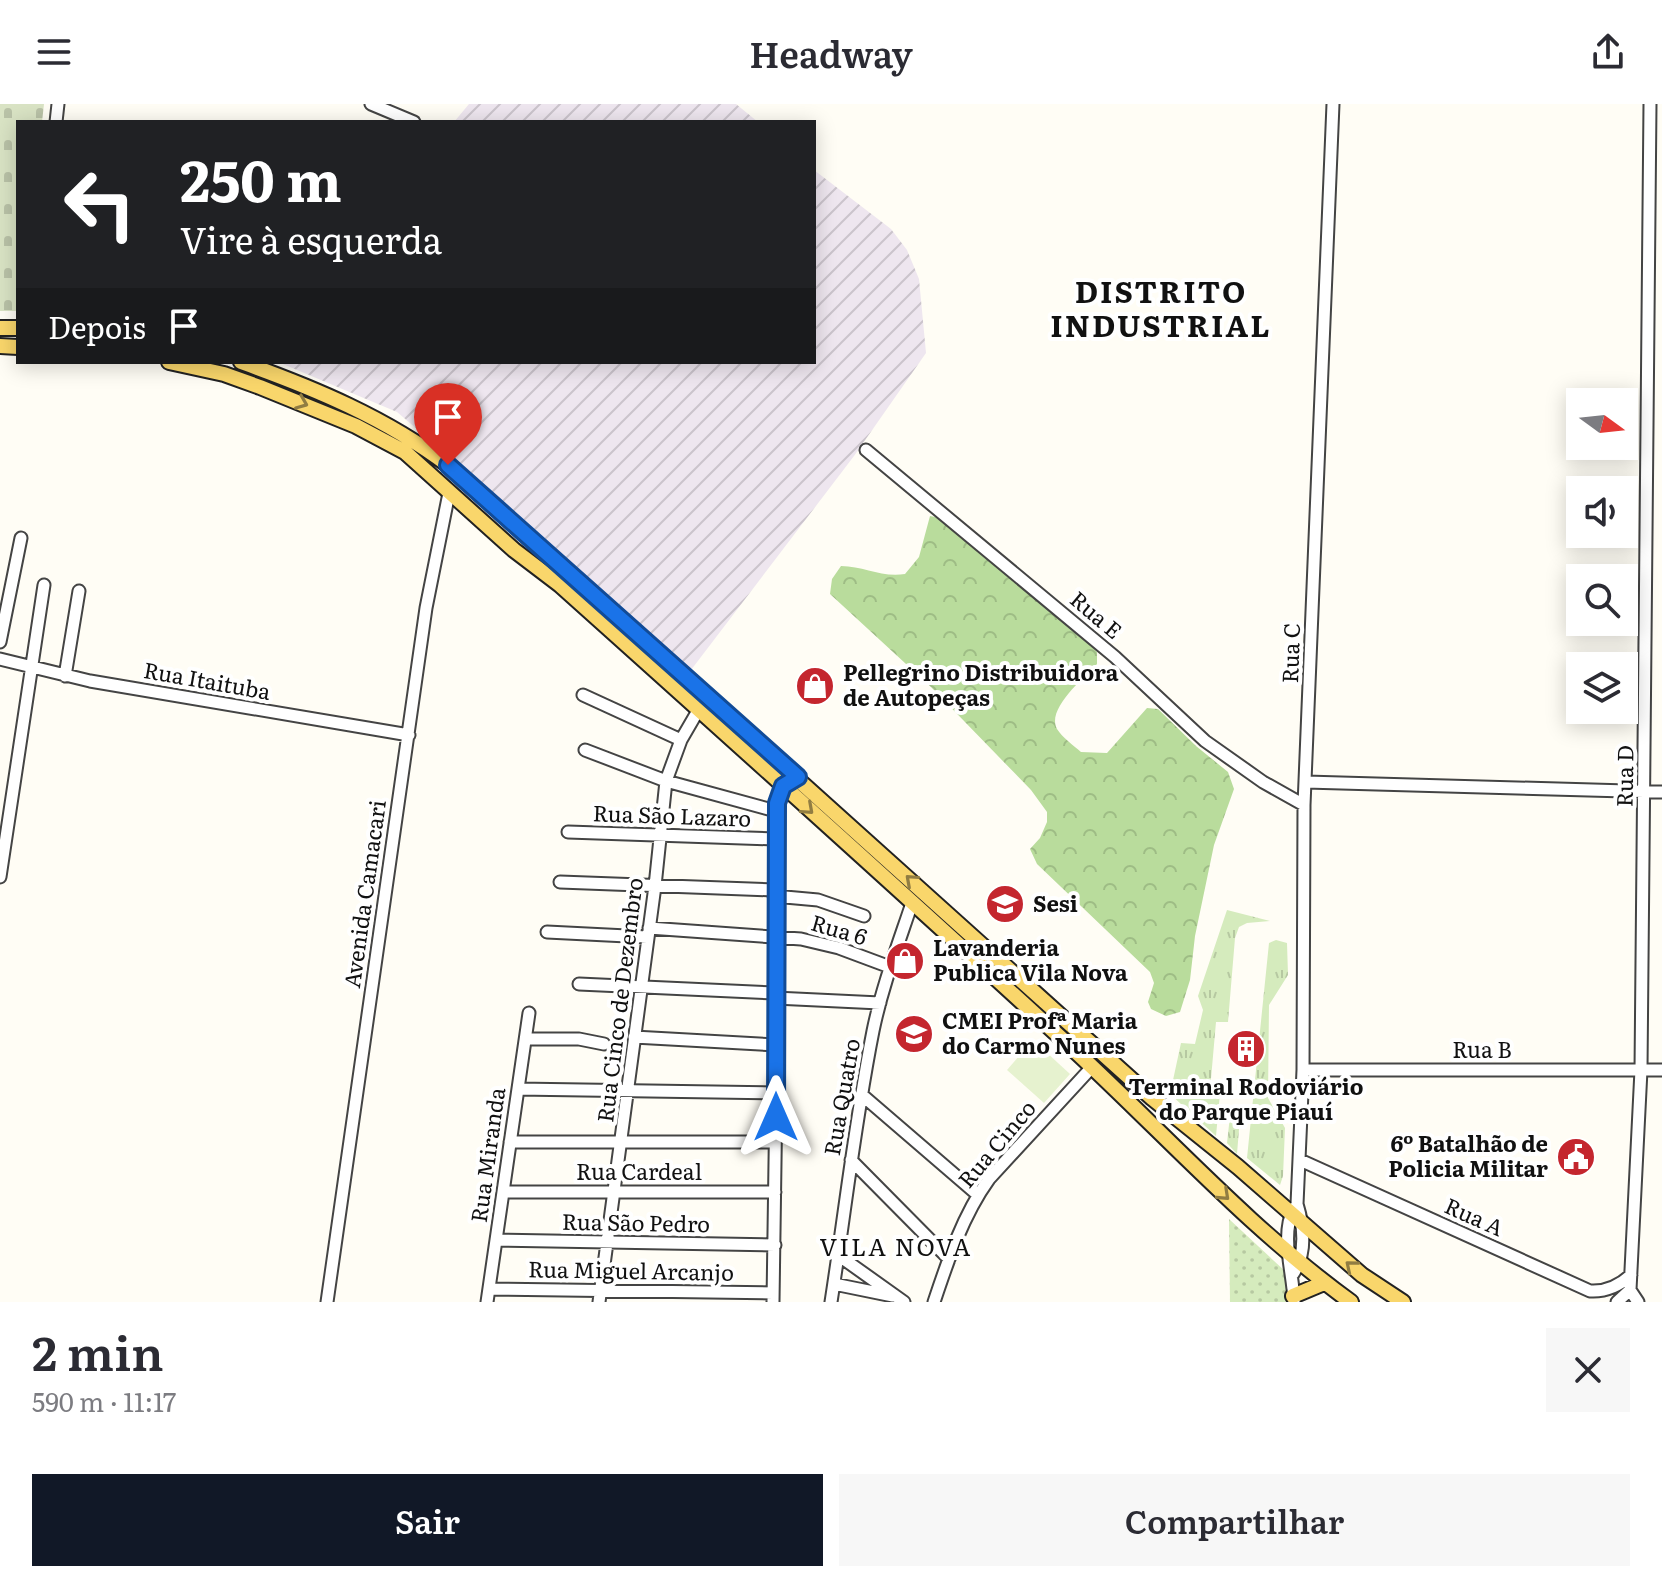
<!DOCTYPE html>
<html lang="pt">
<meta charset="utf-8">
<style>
body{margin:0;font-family:Literata,serif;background:#f7f7f7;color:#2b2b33;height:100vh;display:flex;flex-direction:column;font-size:30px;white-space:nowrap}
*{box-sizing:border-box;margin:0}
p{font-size:26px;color:#7c7c81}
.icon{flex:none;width:44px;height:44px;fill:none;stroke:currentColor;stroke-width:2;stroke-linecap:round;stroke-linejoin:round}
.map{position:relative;height:1198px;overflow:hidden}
.side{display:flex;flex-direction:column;background:#fff;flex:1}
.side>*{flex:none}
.guide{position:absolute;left:16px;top:16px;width:800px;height:244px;border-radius:0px;box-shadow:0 4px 20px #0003;background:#202124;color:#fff;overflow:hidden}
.needle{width:52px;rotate:105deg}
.fabs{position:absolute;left:1566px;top:284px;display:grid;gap:16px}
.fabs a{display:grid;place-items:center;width:72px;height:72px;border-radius:0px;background:#fff;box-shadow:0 4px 20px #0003;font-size:40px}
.pin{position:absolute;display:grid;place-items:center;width:68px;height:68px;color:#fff;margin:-82px -34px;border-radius:50% 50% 50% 0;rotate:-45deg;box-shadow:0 0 8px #0007}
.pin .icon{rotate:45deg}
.me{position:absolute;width:88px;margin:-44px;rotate:0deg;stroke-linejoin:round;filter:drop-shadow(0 0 6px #0008)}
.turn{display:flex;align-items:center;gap:28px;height:168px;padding:0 32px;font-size:36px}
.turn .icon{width:104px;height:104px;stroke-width:2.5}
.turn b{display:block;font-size:56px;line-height:68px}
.then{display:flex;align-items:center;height:76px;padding:0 32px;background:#0003;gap:16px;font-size:30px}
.round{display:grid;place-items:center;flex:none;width:84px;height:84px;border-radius:0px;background:#f7f7f7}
.head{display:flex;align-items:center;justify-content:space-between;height:136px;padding:0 32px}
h1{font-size:48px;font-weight:600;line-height:60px}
.primary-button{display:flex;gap:16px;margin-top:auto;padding:16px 32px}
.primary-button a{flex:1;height:92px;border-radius:0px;background:#111827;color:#fff;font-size:32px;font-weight:600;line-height:92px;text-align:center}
.primary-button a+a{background:#f7f7f7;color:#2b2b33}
header{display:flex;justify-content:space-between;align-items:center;height:104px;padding:0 32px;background:#fff;font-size:36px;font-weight:600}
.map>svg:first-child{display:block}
.industrial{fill:url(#industrial-furrows)}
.grass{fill:url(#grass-tufts)}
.forest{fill:url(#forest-crowns)}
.cemetery{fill:url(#cemetery-stones)}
.park{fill:url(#park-dots)}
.pitch{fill:#e6f2cf}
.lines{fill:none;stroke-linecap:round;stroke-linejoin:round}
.minor-casing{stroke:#444;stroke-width:15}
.major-casing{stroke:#222;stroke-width:18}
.minor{stroke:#fff;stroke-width:11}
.major{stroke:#f9d66b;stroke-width:14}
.oneway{stroke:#917d42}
.route-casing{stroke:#114b97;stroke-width:20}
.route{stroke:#1a73e8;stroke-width:14}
.labels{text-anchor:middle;stroke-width:8;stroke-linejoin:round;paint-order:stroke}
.street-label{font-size:22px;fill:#111;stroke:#fff}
.poi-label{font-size:22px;font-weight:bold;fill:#111;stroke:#fff;text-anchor:start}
.neighbourhood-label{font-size:24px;letter-spacing:2px;fill:#111;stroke:#fff}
.district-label{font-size:30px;font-weight:bold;letter-spacing:2px;fill:#111;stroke:#fff}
</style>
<header><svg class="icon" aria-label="menu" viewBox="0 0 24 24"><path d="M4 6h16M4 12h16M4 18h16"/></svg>Headway<svg class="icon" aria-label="share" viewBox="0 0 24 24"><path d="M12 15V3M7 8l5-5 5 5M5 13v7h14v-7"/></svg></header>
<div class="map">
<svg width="1662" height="1198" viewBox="0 0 1662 1198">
<defs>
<pattern id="industrial-furrows" width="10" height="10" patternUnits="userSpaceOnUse" patternTransform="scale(2)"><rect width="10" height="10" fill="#eee6ef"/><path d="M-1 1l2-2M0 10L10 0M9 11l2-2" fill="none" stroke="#cbc4cc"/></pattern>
<pattern id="grass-tufts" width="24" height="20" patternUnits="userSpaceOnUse" patternTransform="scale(2)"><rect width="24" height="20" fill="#d5ebbd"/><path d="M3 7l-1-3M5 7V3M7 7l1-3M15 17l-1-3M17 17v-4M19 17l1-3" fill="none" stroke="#b6c8a1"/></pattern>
<pattern id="forest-crowns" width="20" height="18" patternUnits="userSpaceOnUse" patternTransform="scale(2)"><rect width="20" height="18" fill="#b9dc9c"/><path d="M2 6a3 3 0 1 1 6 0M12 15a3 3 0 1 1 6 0" fill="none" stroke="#9ebc85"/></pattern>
<pattern id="cemetery-stones" width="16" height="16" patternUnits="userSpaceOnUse" patternTransform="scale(2)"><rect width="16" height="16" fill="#d9e3c4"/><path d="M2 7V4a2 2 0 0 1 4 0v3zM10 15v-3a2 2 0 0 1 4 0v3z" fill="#b9c2a7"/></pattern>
<pattern id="park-dots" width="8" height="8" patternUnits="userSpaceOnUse" patternTransform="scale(2)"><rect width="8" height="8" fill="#d5ebbd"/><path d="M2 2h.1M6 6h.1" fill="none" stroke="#b6c8a1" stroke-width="1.8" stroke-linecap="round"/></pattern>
</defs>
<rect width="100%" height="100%" fill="#fffdf5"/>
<!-- industrial -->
<path class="industrial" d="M 469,0 L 736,0 L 758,18 L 454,18 Z
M 814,66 L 891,125 L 907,146 L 919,175 L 926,249 L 854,352 L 691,566 L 519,412 L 397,308 L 278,258 L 814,258 Z"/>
<!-- grass -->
<path class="grass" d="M 1227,806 L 1270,817 L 1247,819 L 1239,823 L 1235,834 L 1228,918 L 1216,918 L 1210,986 L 1220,989 L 1216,1032 L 1170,990 L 1181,939 L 1195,940 L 1203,906 L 1198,892 Z
M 1276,836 L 1287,839 L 1288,871 L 1269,901 L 1268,994 L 1285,1024 L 1283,1072 L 1280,1081 L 1247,1054 L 1269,839 Z
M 1230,1012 L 1240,1013 L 1237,1050 L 1227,1039 Z"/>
<!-- forest -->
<path class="forest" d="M 930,412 L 940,414 L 1082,532 L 1097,548 L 1097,560 C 1084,574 1046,605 1057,625 C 1062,633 1074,642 1081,648 L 1107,649 L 1147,604 L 1158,605 L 1196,642 L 1228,668 L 1234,685 L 1214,741 L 1195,832 L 1190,876 L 1180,908 L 1166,912 L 1151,905 L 1148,898 L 1154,879 L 1150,868 L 1037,760 L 1030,745 L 1040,734 L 1047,718 L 1047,708 L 1031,686 L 931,583 L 830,490 L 832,475 L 841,462 C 864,462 882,474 905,470 L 919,453 Z"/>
<!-- cemetery -->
<path class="cemetery" d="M 0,0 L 44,0 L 42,18 L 18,18 L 18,207 L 0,207 Z"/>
<!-- park -->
<path class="park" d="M 1229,1115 L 1287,1169 L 1288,1198 L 1230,1198 Z"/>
<!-- pitch -->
<path class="pitch" d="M 1033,936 L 1070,970 L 1044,999 L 1007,966 Z"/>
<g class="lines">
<!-- minor casing -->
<g class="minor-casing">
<path id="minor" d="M 371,0 L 414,18
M 56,18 L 58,0
M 866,346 L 1115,553 L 1205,637 L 1263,678 L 1304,701
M 0,538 L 21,434
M 0,555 L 90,577 L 409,631
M 65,572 L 79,487
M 583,591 L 681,636
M 585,646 L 666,677 L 776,707
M 1306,678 L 1662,688
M 568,728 L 775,735
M 0,773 L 44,481
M 560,778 L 774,786
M 774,792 L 818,796 L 864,812
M 649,824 L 801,835 L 839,844 L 890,863
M 547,828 L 647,833
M 579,880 L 775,889
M 775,894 L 880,899
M 634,933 L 776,941
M 526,935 L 579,935 L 604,940
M 1303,966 L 1662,966
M 518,985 L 776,989
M 862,991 L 977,1090
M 510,1038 L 775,1038
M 851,1056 L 949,1155
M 1300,1056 L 1590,1187 C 1606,1188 1619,1182 1631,1171
M 503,1088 L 775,1088
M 496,1136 L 775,1141
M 838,1151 L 904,1198
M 1293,1170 C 1307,1149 1304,1123 1297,1100 L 1303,966 L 1304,701 L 1333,0
M 834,1180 L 893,1192
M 489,1185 L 773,1189
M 1294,1197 C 1293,1168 1280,1131 1294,1104
M 327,1198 L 426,504 L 449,389
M 487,1198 L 529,909
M 599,1198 L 655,782 L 666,677 L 681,636 L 699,605
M 773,1198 L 776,989 L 775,735 L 777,699 L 783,682
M 831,1198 C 845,1108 855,1017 873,927 C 882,883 898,841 912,799
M 934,1198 C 948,1156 963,1111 989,1075 L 1092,963
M 1617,1198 L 1630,1186
M 1638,1198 L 1630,1186 L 1641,966 L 1650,0"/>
</g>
<!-- major casing -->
<g class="major-casing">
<path id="major" d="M 0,224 L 18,224
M 0,242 L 18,243
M 169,258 L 224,270 L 260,283 L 356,322 L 405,348 L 514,446 L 560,481 C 732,635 903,789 1073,945 C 1165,1030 1249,1124 1351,1198
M 241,258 C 314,284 386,314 448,361 L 1152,994 L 1238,1063 L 1362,1171 L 1403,1198
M 1293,1192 L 1324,1179"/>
</g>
<!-- minor -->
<use href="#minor" class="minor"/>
<!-- major -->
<use href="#major" class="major"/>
</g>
<!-- one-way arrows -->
<defs><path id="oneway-chevron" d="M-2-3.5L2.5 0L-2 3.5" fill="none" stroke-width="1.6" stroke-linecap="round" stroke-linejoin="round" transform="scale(2)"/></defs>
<g class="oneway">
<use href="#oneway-chevron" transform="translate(302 299) rotate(22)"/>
<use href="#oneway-chevron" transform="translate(808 705) rotate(42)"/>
<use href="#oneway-chevron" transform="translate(911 776) rotate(-138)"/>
<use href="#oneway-chevron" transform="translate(1224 1091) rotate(43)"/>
<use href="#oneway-chevron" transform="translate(1351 1162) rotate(-140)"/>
</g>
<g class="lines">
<!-- route casing -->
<g class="route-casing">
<path id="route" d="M 448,361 L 798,673 L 783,682 L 777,699 L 776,1013"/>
</g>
<!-- route -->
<use href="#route" class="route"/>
</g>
<!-- icons -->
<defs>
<g id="shop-disc" transform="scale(2)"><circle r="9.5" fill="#c4262e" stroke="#fff"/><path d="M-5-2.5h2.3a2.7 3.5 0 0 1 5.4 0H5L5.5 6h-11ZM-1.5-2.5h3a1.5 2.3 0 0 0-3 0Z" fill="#fff"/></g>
<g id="school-disc" transform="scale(2)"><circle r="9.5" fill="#c4262e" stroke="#fff"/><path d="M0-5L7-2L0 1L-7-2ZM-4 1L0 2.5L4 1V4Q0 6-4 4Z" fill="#fff"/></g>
<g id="building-disc" transform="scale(2)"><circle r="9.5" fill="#c4262e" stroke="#fff"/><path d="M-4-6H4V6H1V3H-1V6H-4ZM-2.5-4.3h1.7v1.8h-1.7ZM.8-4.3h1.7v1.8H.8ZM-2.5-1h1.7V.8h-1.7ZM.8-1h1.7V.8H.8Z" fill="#fff"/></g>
<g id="civic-disc" transform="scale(2)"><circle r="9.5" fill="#c4262e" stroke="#fff"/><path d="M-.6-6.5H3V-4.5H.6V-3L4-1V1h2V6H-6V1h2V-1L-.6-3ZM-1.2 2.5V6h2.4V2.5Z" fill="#fff"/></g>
</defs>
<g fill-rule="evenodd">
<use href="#shop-disc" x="815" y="582"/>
<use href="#school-disc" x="1005" y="800"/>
<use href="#shop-disc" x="905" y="857"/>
<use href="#school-disc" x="914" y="930"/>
<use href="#building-disc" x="1246" y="945"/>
<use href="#civic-disc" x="1576" y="1053"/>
</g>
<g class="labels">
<!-- street labels -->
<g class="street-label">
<text transform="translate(1096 511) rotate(40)" y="8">Rua E</text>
<text transform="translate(1291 549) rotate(-88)" y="8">Rua C</text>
<text transform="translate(207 577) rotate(10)" y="8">Rua Itaituba</text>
<text transform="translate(1625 672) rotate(-89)" y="8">Rua D</text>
<text transform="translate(672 712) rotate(2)" y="8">Rua São Lazaro</text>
<text transform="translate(365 790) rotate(-82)" y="8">Avenida Camacari</text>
<text transform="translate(839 826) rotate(16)" y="8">Rua 6</text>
<text transform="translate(620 896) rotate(-83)" y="8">Rua Cinco de Dezembro</text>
<text x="1482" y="954">Rua B</text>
<text transform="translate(842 993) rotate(-80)" y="8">Rua Quatro</text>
<text transform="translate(997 1040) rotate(-50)" y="8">Rua Cinco</text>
<text transform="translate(488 1051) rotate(-82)" y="8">Rua Miranda</text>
<text x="639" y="1076">Rua Cardeal</text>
<text transform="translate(1474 1113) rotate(24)" y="8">Rua A</text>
<text transform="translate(636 1119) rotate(1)" y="8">Rua São Pedro</text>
<text transform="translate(631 1167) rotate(1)" y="8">Rua Miguel Arcanjo</text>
</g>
<!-- poi labels -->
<g class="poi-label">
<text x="843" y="577">Pellegrino Distribuidora<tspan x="843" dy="25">de Autopeças</tspan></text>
<text x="1033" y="808">Sesi</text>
<text x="933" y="852">Lavanderia<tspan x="933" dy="25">Publica Vila Nova</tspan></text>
<text x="942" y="925">CMEI Profª Maria<tspan x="942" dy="25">do Carmo Nunes</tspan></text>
<text x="1246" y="991" text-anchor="middle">Terminal Rodoviário<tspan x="1246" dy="25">do Parque Piauí</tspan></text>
<text x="1548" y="1048" text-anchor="end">6º Batalhão de<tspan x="1548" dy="25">Policia Militar</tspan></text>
</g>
<!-- neighbourhood labels -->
<g class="neighbourhood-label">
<text x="896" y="1152">VILA NOVA</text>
</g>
<!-- district labels -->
<g class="district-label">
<text x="1161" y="199">DISTRITO<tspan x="1161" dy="34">INDUSTRIAL</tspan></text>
</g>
</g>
</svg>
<div class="fabs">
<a><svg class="needle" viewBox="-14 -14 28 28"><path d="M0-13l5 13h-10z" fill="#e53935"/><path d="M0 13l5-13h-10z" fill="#7c7c81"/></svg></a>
<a><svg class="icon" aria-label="sound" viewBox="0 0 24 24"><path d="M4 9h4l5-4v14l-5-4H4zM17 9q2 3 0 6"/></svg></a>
<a><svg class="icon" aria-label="search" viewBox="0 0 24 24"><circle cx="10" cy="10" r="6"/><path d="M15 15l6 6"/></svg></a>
<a><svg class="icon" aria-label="layers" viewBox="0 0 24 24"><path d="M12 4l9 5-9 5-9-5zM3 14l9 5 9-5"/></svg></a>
</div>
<div class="pin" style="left:448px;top:361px;background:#d93025"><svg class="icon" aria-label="arrive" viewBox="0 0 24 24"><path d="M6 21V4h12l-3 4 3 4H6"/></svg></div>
<svg class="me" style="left:776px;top:1013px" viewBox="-20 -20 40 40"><path d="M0-17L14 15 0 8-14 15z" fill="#1a73e8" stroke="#fff" stroke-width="4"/></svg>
<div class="guide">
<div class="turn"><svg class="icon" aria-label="left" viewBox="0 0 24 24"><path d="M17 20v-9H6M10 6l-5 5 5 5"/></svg><div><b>250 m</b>Vire à esquerda</div></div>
<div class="then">Depois<svg class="icon" aria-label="arrive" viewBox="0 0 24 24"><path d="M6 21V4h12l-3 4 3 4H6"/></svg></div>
</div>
</div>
<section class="side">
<div class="head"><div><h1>2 min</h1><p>590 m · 11:17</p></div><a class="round"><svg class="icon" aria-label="close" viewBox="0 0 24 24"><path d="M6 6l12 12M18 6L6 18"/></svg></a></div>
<div class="primary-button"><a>Sair</a><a>Compartilhar</a></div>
</section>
